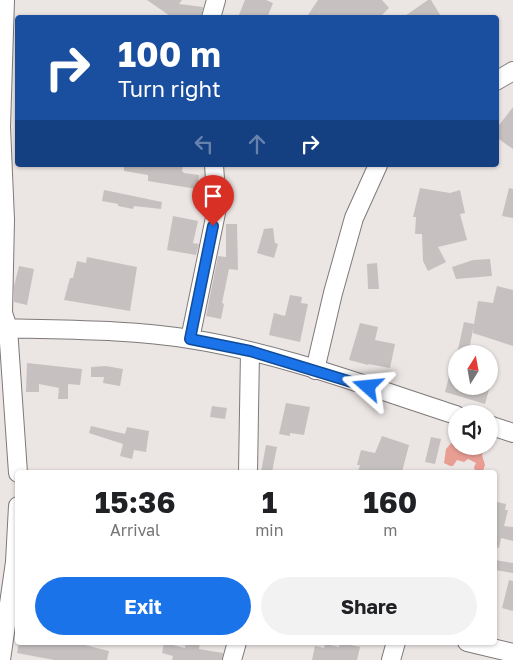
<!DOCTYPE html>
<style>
body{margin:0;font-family:"Golos Text",sans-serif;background:#f2f2f2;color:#202124;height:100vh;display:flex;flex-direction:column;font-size:19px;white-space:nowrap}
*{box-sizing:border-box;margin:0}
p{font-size:16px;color:#757577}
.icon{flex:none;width:28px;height:28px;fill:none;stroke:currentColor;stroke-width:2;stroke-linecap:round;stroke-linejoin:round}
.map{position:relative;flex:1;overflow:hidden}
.sheet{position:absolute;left:15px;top:470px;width:482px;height:175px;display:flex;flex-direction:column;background:#fff;border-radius:5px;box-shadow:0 1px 4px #0004}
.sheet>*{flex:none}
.banner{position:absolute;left:15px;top:15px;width:484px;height:152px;border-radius:5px;box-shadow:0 1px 4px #0004;background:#1a4fa0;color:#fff;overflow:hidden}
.needle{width:32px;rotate:11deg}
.controls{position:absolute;left:448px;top:345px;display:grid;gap:10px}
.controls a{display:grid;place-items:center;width:50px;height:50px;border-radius:50%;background:#fff;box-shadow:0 1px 4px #0004;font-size:25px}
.pin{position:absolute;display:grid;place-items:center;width:42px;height:42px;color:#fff;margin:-51px -21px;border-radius:50% 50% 50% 0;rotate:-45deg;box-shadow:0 0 5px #0007}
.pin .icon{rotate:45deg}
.me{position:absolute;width:55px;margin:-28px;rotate:288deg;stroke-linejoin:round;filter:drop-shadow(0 0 4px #0008)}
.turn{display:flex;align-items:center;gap:18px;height:105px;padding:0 20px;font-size:22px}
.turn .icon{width:65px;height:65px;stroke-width:2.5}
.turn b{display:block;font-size:35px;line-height:42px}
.lanes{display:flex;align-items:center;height:48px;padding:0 20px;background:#0003;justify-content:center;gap:25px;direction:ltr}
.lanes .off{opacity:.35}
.eta{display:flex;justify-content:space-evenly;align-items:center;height:85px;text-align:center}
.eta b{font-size:30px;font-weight:700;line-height:35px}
.cta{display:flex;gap:10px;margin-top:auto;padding:10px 20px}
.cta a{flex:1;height:58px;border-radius:30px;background:#1a73e8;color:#fff;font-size:20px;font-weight:700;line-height:58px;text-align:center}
.cta a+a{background:#f2f2f2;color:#202124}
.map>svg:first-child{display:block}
.green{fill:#e99e94}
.building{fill:#c6c1c0}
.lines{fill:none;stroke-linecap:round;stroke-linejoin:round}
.minor-casing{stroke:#7f7a79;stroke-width:20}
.minor{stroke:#fff;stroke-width:18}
.route-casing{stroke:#114b97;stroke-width:12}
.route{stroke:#1a73e8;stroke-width:9}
</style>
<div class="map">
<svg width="513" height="660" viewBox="0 0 513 660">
<rect width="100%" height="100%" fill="#ebe5e4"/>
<!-- green -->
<path class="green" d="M 455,430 L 456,431 L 456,446 L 487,446 L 482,455 L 485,465 L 483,471 L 478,472 L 475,471 L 474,467 L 476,463 L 468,459 L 464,462 L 457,460 L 453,466 L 450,466 L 444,463 L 446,449 L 453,441 L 451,436 L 452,431 Z"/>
<!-- building -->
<path class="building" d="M 147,0 L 182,0 L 179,4 L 203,7 L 201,18 L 173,18 Z
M 245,0 L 266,0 L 273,3 L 267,18 L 246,18 L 239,15 Z
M 318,0 L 382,0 L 389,8 L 379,18 L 306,18 Z
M 428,0 L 431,0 L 442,18 L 402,18 Z
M 513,107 L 513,149 L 496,137 L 496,129 Z
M 124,165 L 183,165 L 182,171 L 184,173 L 199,175 L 197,189 L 148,181 L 148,175 L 124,171 Z
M 420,188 L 450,193 L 460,190 L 465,213 L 460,214 L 467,240 L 438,247 L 446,262 L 428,271 L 423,261 L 422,234 L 415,234 L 416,217 L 413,217 Z
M 509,188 L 513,189 L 513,218 L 502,216 Z
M 104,190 L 162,202 L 161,209 L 134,206 L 133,209 L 118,206 L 118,204 L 102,201 Z
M 173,216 L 198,221 L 193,243 L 199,244 L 196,255 L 167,250 Z
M 226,224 L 237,224 L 238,270 L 229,269 L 222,303 L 224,304 L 221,319 L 206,316 L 218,256 L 226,257 Z
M 273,228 L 275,243 L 278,244 L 274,258 L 257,253 L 264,229 Z
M 87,257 L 137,267 L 130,311 L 64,300 L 70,278 L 73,278 L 77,261 L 86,263 Z
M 490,259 L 492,276 L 456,279 L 452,267 L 473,260 Z
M 377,263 L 379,289 L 368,289 L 367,264 Z
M 19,266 L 34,269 L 27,305 L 14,302 L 14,286 Z
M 497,286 L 513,290 L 513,346 L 473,333 L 474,325 L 468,354 L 457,354 L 464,322 L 474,324 L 478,301 L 493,303 Z
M 290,295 L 302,297 L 301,303 L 308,304 L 300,342 L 269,335 L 274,313 L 285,316 Z
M 360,323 L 378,327 L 375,340 L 395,344 L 390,368 L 369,364 L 368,365 L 349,360 Z
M 453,361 L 456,361 L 456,386 L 490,386 L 485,404 L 445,392 Z
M 27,363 L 82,369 L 80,385 L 68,384 L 68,399 L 58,399 L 59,388 L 39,384 L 39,392 L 26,392 Z
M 106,366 L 123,369 L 120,386 L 103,383 L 104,377 L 91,377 L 91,367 Z
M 286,403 L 310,407 L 304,435 L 290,433 L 290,436 L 279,434 Z
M 212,406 L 227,408 L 225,419 L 210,417 Z
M 91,426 L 125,434 L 127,427 L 149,431 L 146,452 L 134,450 L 132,459 L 120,456 L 123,444 L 89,433 Z
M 382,436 L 409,445 L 402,472 L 358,472 L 360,465 L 357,465 L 361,450 L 375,453 Z
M 431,437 L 441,439 L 435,464 L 425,462 Z
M 266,445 L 277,447 L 272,472 L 261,472 Z
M 497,502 L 506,504 L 505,510 L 508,510 L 504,526 L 513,527 L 513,541 L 501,538 L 499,548 L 495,547 L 495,507 Z
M 495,560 L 513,563 L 513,573 L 495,570 Z
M 509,580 L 513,581 L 513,611 L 502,608 Z
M 19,642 L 73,642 L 109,651 L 107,660 L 54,660 L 17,653 Z
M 186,642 L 200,642 L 199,649 L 223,653 L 222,660 L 172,660 L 173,656 L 162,653 L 164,643 L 185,648 Z
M 340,643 L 360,647 L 357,660 L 312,660 L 315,646 L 324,648 L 325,644 L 339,647 Z"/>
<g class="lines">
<!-- minor casing -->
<g class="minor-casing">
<path id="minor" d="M 5,0 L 1,127 L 5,220 L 3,313 L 8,328 L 18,473
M 211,18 L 216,0
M 496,81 L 513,71
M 0,328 C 63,330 127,329 190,339 C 280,353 369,387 456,415
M 190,339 L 217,208 L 214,165
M 315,370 L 333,293 L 354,218 L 378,165
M 489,425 L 513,433
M 248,472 L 250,351
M 467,642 L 513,653
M 1,660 L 15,562 L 18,506
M 232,660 L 237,642
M 391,660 L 396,642"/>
</g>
<!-- minor -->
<use href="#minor" class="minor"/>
</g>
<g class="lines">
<!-- route casing -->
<g class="route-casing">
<path id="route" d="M 213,226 L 190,339 L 250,351 L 368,387"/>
</g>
<!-- route -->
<use href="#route" class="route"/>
</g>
</svg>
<div class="controls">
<a><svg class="needle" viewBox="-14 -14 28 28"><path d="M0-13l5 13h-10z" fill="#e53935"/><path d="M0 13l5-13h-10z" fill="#757577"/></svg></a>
<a><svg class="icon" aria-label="sound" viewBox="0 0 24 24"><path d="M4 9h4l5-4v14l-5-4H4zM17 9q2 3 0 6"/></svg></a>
</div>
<div class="pin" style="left:213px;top:226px;background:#d93025"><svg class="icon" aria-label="arrive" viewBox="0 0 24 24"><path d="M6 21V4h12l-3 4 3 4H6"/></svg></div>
<svg class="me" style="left:368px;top:387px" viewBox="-20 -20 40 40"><path d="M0-17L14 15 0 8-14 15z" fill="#1a73e8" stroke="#fff" stroke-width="4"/></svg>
<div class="banner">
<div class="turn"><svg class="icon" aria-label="right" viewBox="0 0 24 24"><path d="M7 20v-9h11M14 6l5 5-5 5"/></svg><div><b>100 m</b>Turn right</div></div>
<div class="lanes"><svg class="icon off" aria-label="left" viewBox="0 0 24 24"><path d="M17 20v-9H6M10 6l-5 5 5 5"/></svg><svg class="icon off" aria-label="ahead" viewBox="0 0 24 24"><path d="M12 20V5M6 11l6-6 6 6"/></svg><svg class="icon" aria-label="right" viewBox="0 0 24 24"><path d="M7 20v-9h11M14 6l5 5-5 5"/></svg></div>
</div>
<section class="sheet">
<div class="eta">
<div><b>15:36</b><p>Arrival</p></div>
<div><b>1</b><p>min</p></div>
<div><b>160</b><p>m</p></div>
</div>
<div class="cta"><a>Exit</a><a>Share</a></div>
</section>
</div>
